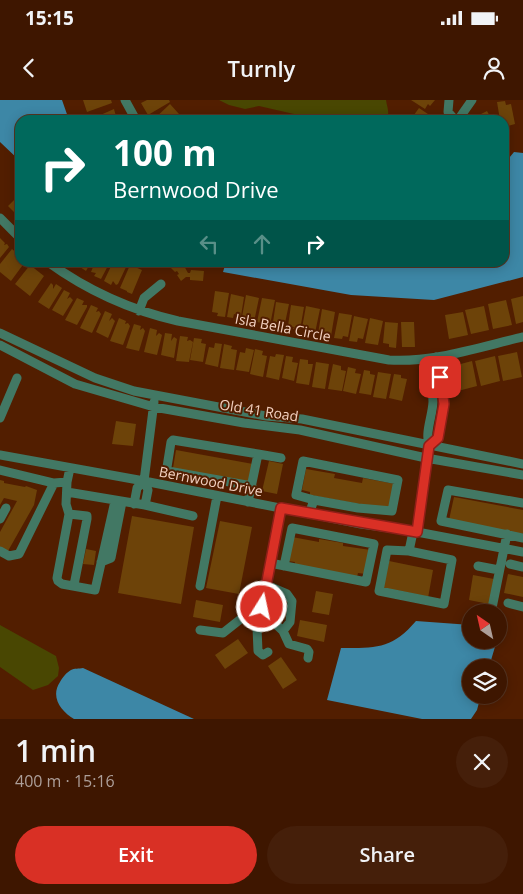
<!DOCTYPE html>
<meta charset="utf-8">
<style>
:root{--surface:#3e1600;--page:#451f0a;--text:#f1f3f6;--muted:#ad9f99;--line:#573522;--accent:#d93025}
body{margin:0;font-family:"Open Sans",sans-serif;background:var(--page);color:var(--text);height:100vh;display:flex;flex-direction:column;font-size:19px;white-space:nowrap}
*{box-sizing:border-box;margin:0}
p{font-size:16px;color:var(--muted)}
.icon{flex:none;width:28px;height:28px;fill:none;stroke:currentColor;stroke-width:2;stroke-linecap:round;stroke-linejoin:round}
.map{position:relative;height:619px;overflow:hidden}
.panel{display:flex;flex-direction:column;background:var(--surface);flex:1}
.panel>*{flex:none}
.banner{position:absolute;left:15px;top:15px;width:494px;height:152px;border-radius:15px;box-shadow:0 2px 12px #0003,0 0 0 1px var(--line);background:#00695c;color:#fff;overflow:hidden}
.needle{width:32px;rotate:326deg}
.controls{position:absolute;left:462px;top:504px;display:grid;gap:10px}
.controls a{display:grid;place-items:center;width:45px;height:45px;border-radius:50%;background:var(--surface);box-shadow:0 2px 12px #0003,0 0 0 1px var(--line);font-size:25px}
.pin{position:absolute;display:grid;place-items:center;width:42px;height:42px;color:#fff;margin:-21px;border-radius:10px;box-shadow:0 2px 8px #0006}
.me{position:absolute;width:55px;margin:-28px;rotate:10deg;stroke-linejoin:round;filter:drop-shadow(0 0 4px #0008)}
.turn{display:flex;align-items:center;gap:18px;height:105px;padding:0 15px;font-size:22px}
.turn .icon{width:65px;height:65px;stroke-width:2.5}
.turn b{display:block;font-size:35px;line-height:42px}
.lanes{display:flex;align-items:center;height:48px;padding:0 15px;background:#0003;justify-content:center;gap:25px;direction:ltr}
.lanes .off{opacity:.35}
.round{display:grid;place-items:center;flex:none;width:52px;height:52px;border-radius:26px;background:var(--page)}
.headline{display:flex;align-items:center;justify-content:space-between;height:85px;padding:0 15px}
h1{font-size:30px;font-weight:600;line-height:38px}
.cta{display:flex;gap:10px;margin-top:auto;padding:10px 15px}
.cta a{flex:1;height:58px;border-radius:30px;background:var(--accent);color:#fff;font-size:20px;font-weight:600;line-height:58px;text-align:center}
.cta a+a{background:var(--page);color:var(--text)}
.status{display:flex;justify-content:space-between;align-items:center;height:35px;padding:0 25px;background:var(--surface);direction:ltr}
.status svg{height:14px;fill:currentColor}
header{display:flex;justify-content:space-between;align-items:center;height:65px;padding:0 15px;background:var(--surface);font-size:22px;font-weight:600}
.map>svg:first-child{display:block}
.green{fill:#494702}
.water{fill:#3d87a6}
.building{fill:#6d4309}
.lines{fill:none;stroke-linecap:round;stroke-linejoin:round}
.minor{stroke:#427864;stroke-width:9}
.route-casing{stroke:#8d1f18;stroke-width:12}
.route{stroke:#d93025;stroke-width:9}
.labels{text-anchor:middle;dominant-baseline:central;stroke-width:4;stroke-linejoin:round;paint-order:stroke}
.street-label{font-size:14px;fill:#f3d1c0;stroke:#521e00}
</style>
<div class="status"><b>15:15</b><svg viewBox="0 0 49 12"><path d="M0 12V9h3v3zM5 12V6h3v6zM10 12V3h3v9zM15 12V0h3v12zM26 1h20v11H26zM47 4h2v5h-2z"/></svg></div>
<header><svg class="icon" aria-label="back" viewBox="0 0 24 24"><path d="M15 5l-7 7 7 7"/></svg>Turnly<svg class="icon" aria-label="person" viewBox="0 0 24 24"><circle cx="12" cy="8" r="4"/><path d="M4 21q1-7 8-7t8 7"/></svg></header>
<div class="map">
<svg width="523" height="619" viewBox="0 0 523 619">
<rect width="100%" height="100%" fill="#521e00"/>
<path class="green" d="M219,0H386C387,8 391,14 385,20H372L359,16L353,18H337L294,14L259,6L245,9L229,5Z
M0,525L56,556L59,568L58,576L48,585L33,590L0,567Z"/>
<path class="water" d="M0,0H62L69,20H20V61L0,42Z
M514,52L523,53V177L434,200L351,195L223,172L226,162H314L323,165L357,162H504V64Z
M416,521L471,525V540H497L489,567L471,568V595H481L477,610L471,619H422L327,600L341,548C377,548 392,549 416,521Z
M83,568L194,619H74C61,611 50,597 60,582C62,578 67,572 71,570C74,568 79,569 83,568Z"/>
<path class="building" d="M83,0H111L112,3L87,12Z
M147,0H169L170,2L148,15L141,3Z
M411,0H435L430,6L428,4L425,9Z
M505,1L506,5L511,4L515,24L504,27V20H500L497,2Z
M170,4L179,14L172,20H153Z
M419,8L437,20L411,19Z
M114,9L117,20H89Z
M487,11L492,20H477L475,17Z
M20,94V114L18,116L8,106Z
M0,138L5,143L4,145L7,144L9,147L0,158Z
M12,149L20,156V162H25L11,181L0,172V164Z
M83,162H91L86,171L80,167Z
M95,162H110L101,179L94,176L96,173L91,172Z
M113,162H121L127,165L118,184L116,185L113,181L111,185L104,181Z
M171,162H180L181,165L183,164L188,173H190L191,170L204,171L203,181L190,180V177H186L181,181L177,175L179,174L177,171L175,172L170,167Z
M30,165L44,176L30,196L15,184Z
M130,165L142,170L132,194L127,192V189V191L120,188Z
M51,183L53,185V189L56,184L62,188L49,209L38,202Z
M64,190L70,193L67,199L70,197L73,200L63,216L52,210Z
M215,191L229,193L225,217L217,216L218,213L212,212Z
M231,194L244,197L241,216L234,214L233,218L227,217Z
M246,195L259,198L254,222L247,221L248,218L242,217Z
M523,196V222L516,224L511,199Z
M77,198L84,201L82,205H87V207L77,225L65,220Z
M262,198L275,200L270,225L257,222Z
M506,200L512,225L493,229L488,204Z
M276,202L289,204L284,228L278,226V223L273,222Z
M91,205L98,208L96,212L99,211L101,214L92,233L80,228Z
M291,205L304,207L300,230L293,229L294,227L288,226Z
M306,206L320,209L315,233L308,232V229L302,228Z
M484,206L489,230L471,234L465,210Z
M322,209L335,212L331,236L318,234Z
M105,211L112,214L109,221L112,218L115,221L108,238L96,232Z
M463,212L468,235L449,239L445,215Z
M339,213L352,215L348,237L343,236L342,239L334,238Z
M354,216L368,219L363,239L358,238L357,242L349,241Z
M119,218L126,221L125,224L128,223L130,226L123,245L110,241Z
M370,218L383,221L378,245L365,243Z
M385,222L398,223L396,248L389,247V244L383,243Z
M401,222H414L415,247H402Z
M134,224L141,226L140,230L143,228L145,231L139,251L126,248Z
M150,228L157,230L156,236L159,233L162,235L157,255L144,252Z
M165,233L172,234L171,241L174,237L177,239L174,258L161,255Z
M180,236L188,237L187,241L190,240L193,242L189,262L176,261Z
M194,238L202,239L201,243L206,244L203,262L190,260Z
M215,243L222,244L218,267L205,264L209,247L214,248Z
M224,244L232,246L231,249L237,250L234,270L220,268Z
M246,248L254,250L249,272L236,270L240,252L245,253Z
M255,249L263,251L262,255L267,256L263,277L250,274Z
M517,252L522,277L503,281L498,256Z
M276,254L284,255L279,280L266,277L270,256L275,257Z
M286,256L293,257L292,262L298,263L294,281L282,278Z
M495,256L500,281L481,286L475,261Z
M300,259L308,260V264H313L309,285L296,283Z
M472,261L477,286L458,291L453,266Z
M316,262L329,264L325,289L312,287Z
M333,264L341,266V270L346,271L342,291L328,289Z
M348,267L356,269L355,273L361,274L356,294L343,291Z
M364,270L370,271V274L375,275L371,295L359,293Z
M378,272L391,274L386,299L373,297Z
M394,274L401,275V278L407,279L402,301L389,298Z
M116,321L136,324L133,346L112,344Z
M176,350L253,364L249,382L173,368Z
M269,361L283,364L277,394L262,391Z
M306,369L335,374L334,378L362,383L363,378L395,384L391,407L381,408L310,395V392L302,390Z
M0,380L4,381V383L25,387L26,386L37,390L34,405L8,451L0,447V432L17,401L4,398L0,405Z
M454,397L523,410V434L449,420Z
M132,416L194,427L181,504L118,493Z
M220,421L252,427L239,494L206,488Z
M292,437L319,442V439L343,443V446L371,450L366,474L358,473L357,477L294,466L295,462L288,461Z
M86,449L96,451L94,465L83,464Z
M389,461L433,470L428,498L383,489Z
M508,474L523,477V497L504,493Z
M473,475L494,479L489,504L469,500Z
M316,491L333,494L329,515L312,512Z
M196,500L223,505L220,522L193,517Z
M300,520L327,525L324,542L297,536Z
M238,539L248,553L225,569L215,555Z
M281,557L297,580L283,589L268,566Z"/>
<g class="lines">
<path class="minor" d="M125,0L136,20
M449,0L448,12L455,20
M458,20L472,0
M0,118L20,138
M48,162C88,191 130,210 178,221L389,260C432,263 480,247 523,237
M139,211L144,198L161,184
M0,233L95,278L134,291L266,316L302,319L523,364
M0,245L75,284L154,307L244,323L300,330L426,358L523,375
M0,318L17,278
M429,346L438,338L444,304L436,257
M0,355L144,381L361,424L417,432L523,452
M0,370L54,383
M144,381L154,302
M144,381L148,390L145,405
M67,382L66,404L69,414L57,478L58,481L62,484L95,490L115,401
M252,386L168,371L167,367L171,342L173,340L258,354
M67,392L145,405L193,416
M248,402L258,354L281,358
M523,403L448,390L441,421L523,438
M134,404L137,388L144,381
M69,414L87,416V419L74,485
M309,414L314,400L296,395L303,361L398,380L392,411L358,408L314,400
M0,419L6,408
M417,432L429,346C425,331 432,318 433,302C433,288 429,273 425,259
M0,451L9,456L19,454L54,383L67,382L70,368
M409,451L452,460L444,504L379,491L387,450L409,451L413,432
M101,462L111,458L122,402
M270,463L366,482L374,444L292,428L284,466
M510,464L523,467
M478,466L499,470
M266,485L287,494L292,501L290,522L283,531
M200,486L217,396
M508,503L523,507
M250 517a10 10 0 1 1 20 0a10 10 0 1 1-20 0Z
M262,507L281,408
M492,508L507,434
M270,519L283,531L289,544L307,549L309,552L308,558
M257,528L258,551L263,555L268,552
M200,530L223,533L242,518L250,515"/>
</g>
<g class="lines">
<g class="route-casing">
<path id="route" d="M262,507L281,408L417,432L429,346L438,338L444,304L440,277"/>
</g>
<use href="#route" class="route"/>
</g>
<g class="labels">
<g class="street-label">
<text transform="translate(283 227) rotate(11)">Isla Bella Circle</text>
<text transform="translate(259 310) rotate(9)">Old 41 Road</text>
<text transform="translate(211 381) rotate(11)">Bernwood Drive</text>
</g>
</g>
</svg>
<div class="controls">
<a><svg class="needle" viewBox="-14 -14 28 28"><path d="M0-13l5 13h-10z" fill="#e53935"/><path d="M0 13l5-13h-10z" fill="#ad9f99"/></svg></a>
<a><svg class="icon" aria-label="layers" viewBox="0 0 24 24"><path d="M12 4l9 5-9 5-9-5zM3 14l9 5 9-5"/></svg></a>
</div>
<div class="pin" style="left:440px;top:277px;background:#d93025"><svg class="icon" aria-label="arrive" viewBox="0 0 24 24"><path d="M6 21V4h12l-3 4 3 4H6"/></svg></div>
<svg class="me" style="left:262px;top:507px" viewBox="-20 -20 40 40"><circle r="17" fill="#d93025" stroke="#fff" stroke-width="3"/><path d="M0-11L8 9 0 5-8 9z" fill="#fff"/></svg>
<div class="banner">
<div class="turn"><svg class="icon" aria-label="right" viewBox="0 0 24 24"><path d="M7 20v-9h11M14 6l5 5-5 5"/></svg><div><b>100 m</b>Bernwood Drive</div></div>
<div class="lanes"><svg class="icon off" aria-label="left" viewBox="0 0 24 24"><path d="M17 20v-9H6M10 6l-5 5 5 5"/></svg><svg class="icon off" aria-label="ahead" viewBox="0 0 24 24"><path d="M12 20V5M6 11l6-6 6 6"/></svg><svg class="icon" aria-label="right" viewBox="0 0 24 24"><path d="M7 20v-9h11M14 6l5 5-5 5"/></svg></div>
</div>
</div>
<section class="panel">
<div class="headline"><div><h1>1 min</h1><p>400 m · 15:16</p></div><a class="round"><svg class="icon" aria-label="close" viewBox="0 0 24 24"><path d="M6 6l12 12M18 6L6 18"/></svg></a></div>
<div class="cta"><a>Exit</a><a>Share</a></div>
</section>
